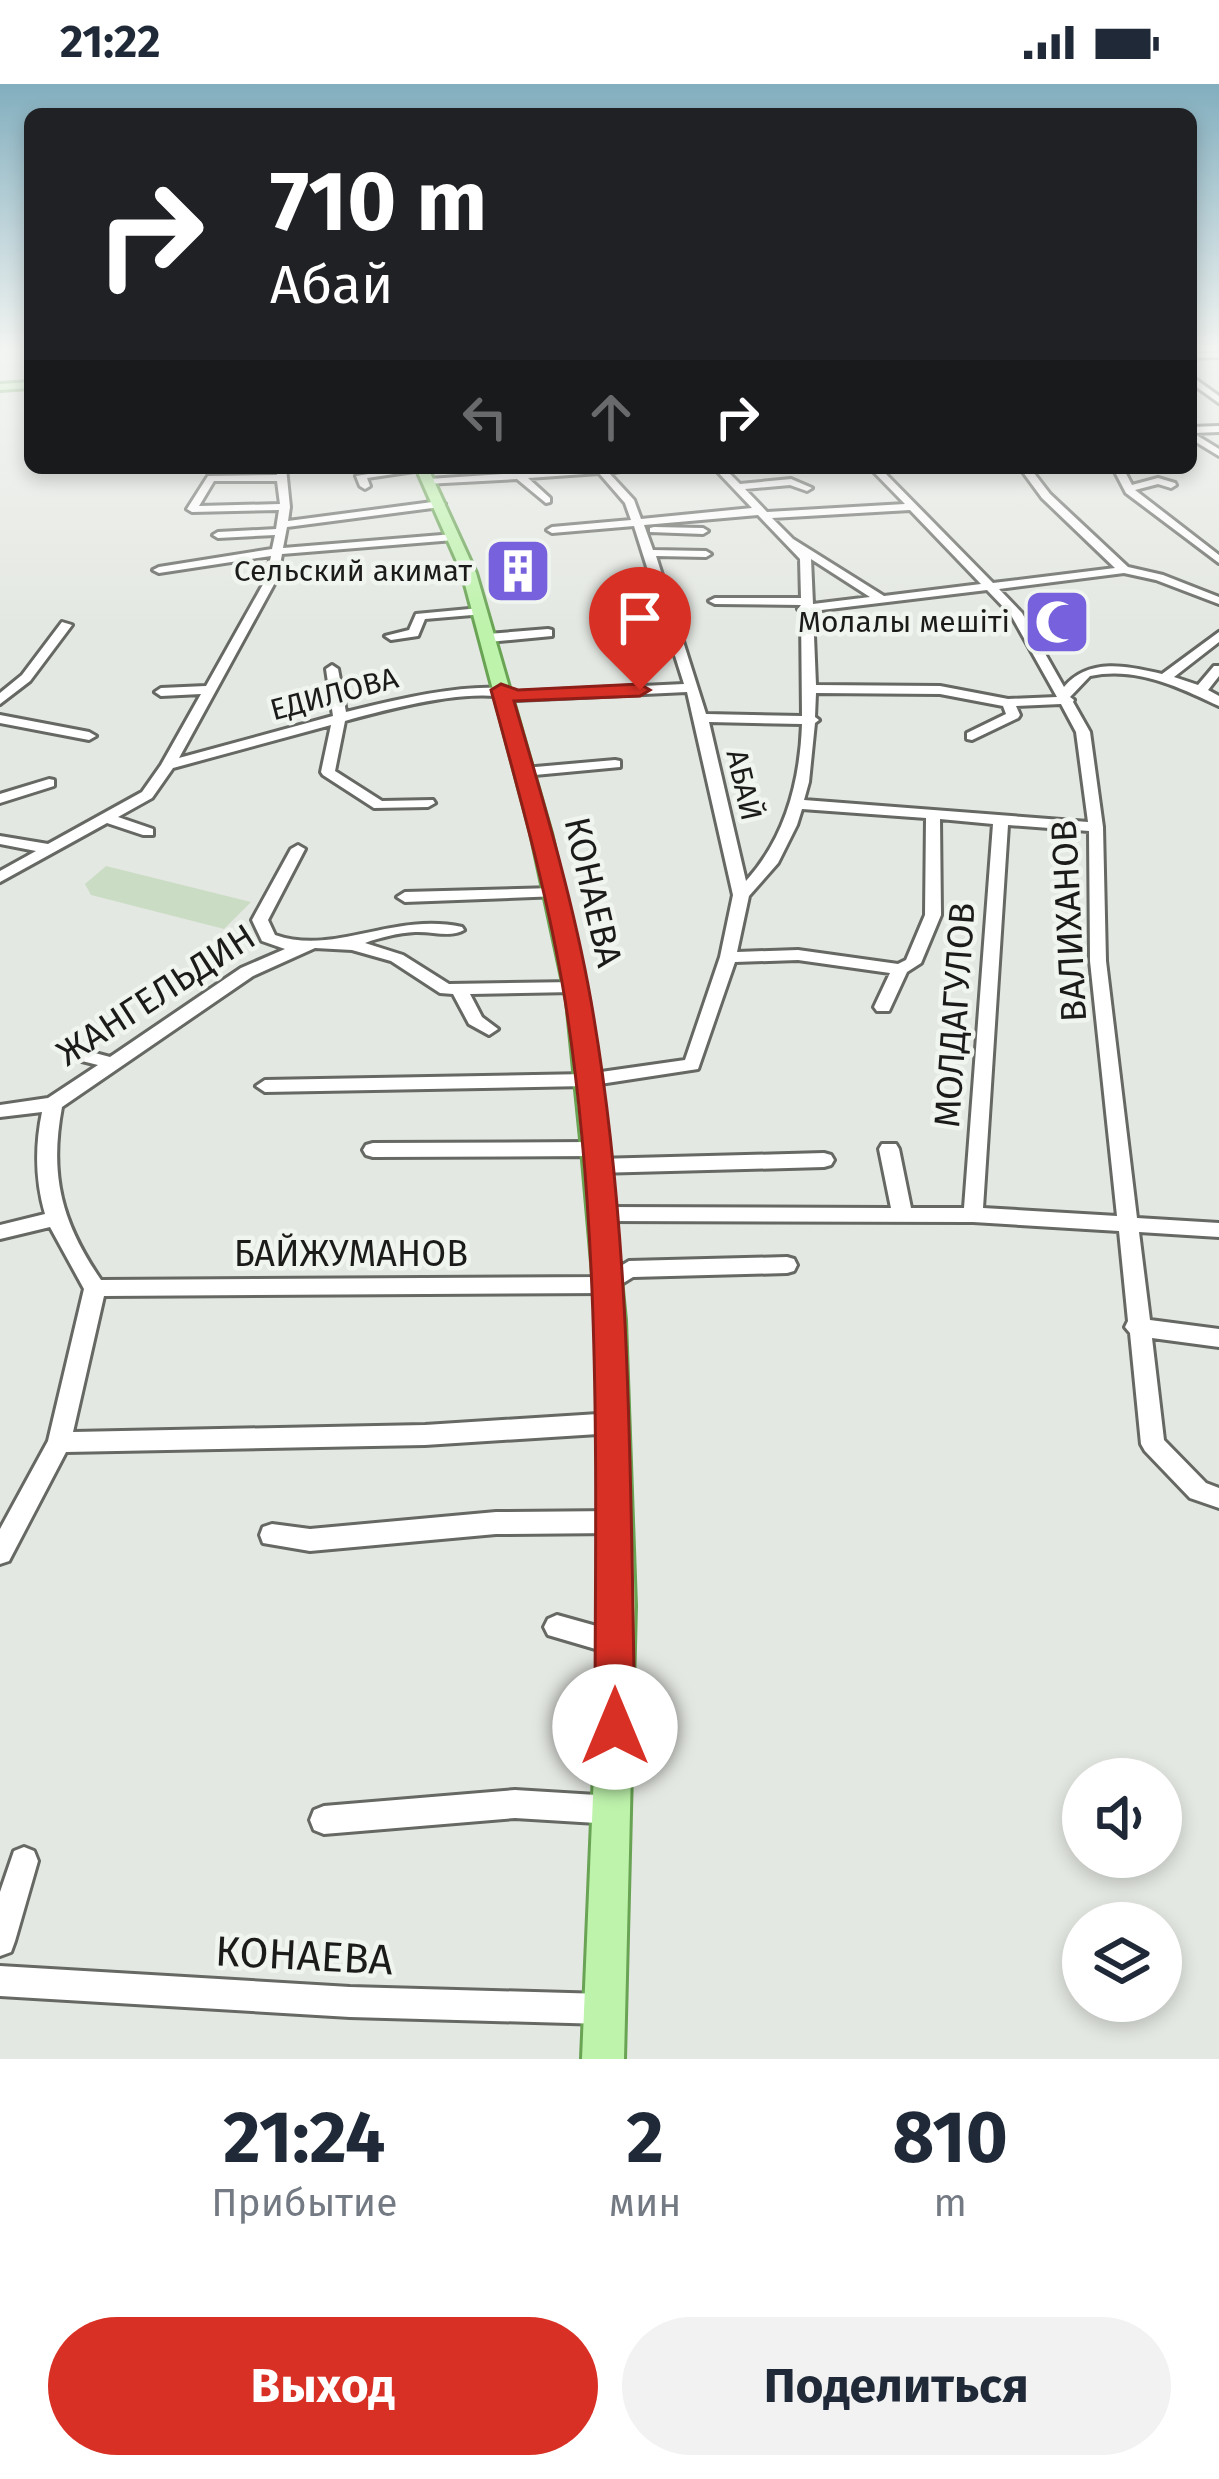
<!DOCTYPE html>
<html lang="ru">
<meta charset="utf-8">
<style>
:root{--surface:#fff;--page:#f2f2f3;--text:#1f2937;--muted:#747a83;--accent:#d93025}
body{margin:0;font-family:"Fira Sans",sans-serif;background:var(--page);color:var(--text);height:100vh;display:flex;flex-direction:column;font-size:45px;white-space:nowrap}
*{box-sizing:border-box;margin:0}
p{font-size:39px;color:var(--muted)}
.icon{flex:none;width:66px;height:66px;fill:none;stroke:currentColor;stroke-width:2;stroke-linecap:round;stroke-linejoin:round}
.map{position:relative;height:1975px;overflow:hidden}
.details{display:flex;flex-direction:column;background:var(--surface);flex:1}
.details>*{flex:none}
.top-card{position:absolute;left:24px;top:24px;width:1173px;height:366px;border-radius:18px;box-shadow:0 6px 18px #0003;background:#202124;color:#fff;overflow:hidden}
.buttons{position:absolute;left:1062px;top:1674px;display:grid;gap:24px}
.buttons a{display:grid;place-items:center;width:120px;height:120px;border-radius:50%;background:var(--surface);box-shadow:0 6px 18px #0003;font-size:60px}
.pin{position:absolute;display:grid;place-items:center;width:102px;height:102px;color:#fff;margin:-123px -51px;border-radius:50% 50% 50% 0;rotate:-45deg;box-shadow:0 0 12px #0007}
.pin .icon{rotate:45deg}
.me{position:absolute;width:132px;margin:-66px;rotate:0deg;stroke-linejoin:round;filter:drop-shadow(0 0 9px #0008)}
.turn{display:flex;align-items:center;gap:42px;height:252px;padding:0 48px;font-size:54px}
.turn .icon{width:156px;height:156px;stroke-width:2.5}
.turn b{display:block;font-size:84px;line-height:102px}
.lanes{display:flex;align-items:center;height:114px;padding:0 48px;background:#0003;justify-content:center;gap:60px;direction:ltr}
.lanes .off{opacity:.35}
.eta{display:flex;justify-content:space-evenly;align-items:center;height:204px;text-align:center}
.eta b{font-size:72px;font-weight:700;line-height:84px}
.cta{display:flex;gap:24px;margin-top:auto;padding:24px 48px}
.cta a{flex:1;height:138px;border-radius:72px;background:var(--accent);color:#fff;font-size:48px;font-weight:700;line-height:138px;text-align:center}
.cta a+a{background:var(--page);color:var(--text)}
.status{display:flex;justify-content:space-between;align-items:center;height:84px;padding:0 60px;background:var(--surface);direction:ltr}
.status svg{height:33px;fill:currentColor}
.map>svg:first-child{display:block}
.green{fill:#cbdcc5}
.lines{fill:none;stroke-linecap:round;stroke-linejoin:round}
.minor-casing{stroke:#656863;stroke-width:6}
.major-casing{stroke:#69a354;stroke-width:6}
.minor{fill:#fff;fill-rule:evenodd}
.major{fill:#bef3ac;fill-rule:evenodd}
.route{fill:#d93025;stroke:#8d1f18;stroke-width:3}
.labels{text-anchor:middle;dominant-baseline:central;stroke-width:9;stroke-linejoin:round;paint-order:stroke}
.far-poi-label{font-size:30px;fill:#1b1c1a;stroke:#f1f5f0;text-anchor:end}
.far-street-label{font-size:30px;fill:#1b1c1a;stroke:#f1f5f0}
.street-label{font-size:36px;fill:#1b1c1a;stroke:#f1f5f0}
.near-street-label{font-size:42px;fill:#1b1c1a;stroke:#f1f5f0}
</style>
<div class="status"><b>21:22</b><svg viewBox="0 0 49 12"><path d="M0 12V9h3v3zM5 12V6h3v6zM10 12V3h3v9zM15 12V0h3v12zM26 1h20v11H26zM47 4h2v5h-2z"/></svg></div>
<div class="map">
<svg width="1219" height="1975" viewBox="0 0 1219 1975">
<rect width="100%" height="100%" fill="#e4e8e2"/>
<path class="green" d="M106,782L251,818L224,845L91,811L85,800Z"/>
<g class="lines">
<g class="minor-casing">
<path id="minor" d="M1219,269V273L1191,274V270Z
M1191,292L1219,312V319L1191,299Z
M1219,342V348L1193,349L1219,365V372L1191,355V343Z
M276,384H286L290,423L288,437L440,417L445,420L440,423L287,443L283,464L454,450L459,453L454,456L282,470L279,487L339,486L345,489L339,492L278,493L179,674L333,632L326,585L332,581L338,585L346,628C385,618 482,594 518,608L684,600L634,442L552,449L547,446L552,443L631,436L625,419L599,389L528,394L550,414V418L546,419L517,395L426,400L424,398L429,395L590,384H637L609,389L634,416L641,435L752,424L714,384H724L740,400L791,395L812,404L807,407L790,401L745,405L767,428L905,420L870,384H880L993,499L1115,484L1042,414L1020,384H1030L1050,410L1128,483L1163,491L1219,513V520L1156,496L1124,489L999,505L1022,529L1064,603C1089,573 1128,582 1162,590L1219,548V558L1174,593L1198,601L1214,582H1219V592L1208,606L1219,612V622C1179,603 1136,582 1090,592L1070,613L1074,616L1073,618L1090,648L1103,743L1106,877L1137,1134L1219,1139V1153L1139,1148L1150,1236L1219,1245V1263L1152,1254L1164,1356L1206,1399L1219,1404V1424L1190,1414L1145,1367L1141,1360L1130,1249L1125,1243L1128,1237L1119,1147L973,1138L601,1137L594,1135L591,1130L594,1125L601,1123L891,1124L879,1065L882,1060H896L899,1065L911,1124H964L993,740L940,735L941,831L921,879L907,888L889,927H877L874,923L890,889L798,876L735,878L698,985L587,1002L265,1008L256,1002L265,996L587,990L685,976L720,873L733,811L687,608L516,616C473,602 389,625 345,637L335,687L382,717L433,716L435,719L428,723L374,724L323,691L321,688L331,641L173,684L152,714L118,733L153,745V751H143L107,739L0,798V787L36,767L0,760V752L48,760L142,708L161,681L201,610L161,612L155,608L161,604L206,602L266,495L271,472L159,489L153,486L159,483L272,465L275,451L218,454L213,451L218,448L276,445L279,426L192,428L187,425L208,392L277,391ZM214,397H277L280,420L199,422ZM910,426L981,500L884,512L793,455L772,434ZM758,431L800,475L801,514H715L709,517L715,520L801,521L798,525L801,528L802,632L706,630L656,472L706,473L711,470L706,467L653,466L644,441ZM811,475L870,513L813,520ZM987,506L1011,531L1057,613L1008,615L940,602L816,601L813,527ZM816,609L940,610L1003,622L1006,630L967,649V655L972,656L1018,634L1020,631L1016,622L1061,620L1076,648L1088,738L804,716L809,698L815,639L819,636L815,633ZM709,638L802,640C800,698 785,754 746,797ZM802,725L926,734L925,831L906,876L898,880L798,866L737,868L749,812L778,779L797,741ZM1008,741L1089,747L1090,877L1117,1132L983,1124Z
M406,384L428,385L367,394L370,402L365,405L360,402L356,392Z
M1113,384H1123L1132,401L1158,394L1175,399L1176,401L1171,404L1158,400L1135,406L1219,471V479L1126,409Z
M654,443L703,444L708,447L703,450L650,448V444Z
M480,524L486,528L484,530L425,535L418,552L391,556L385,552L409,546L416,530Z
M62,538L72,541L30,597L0,620V609L22,591Z
M548,545L552,546V552L488,558L482,554L488,550Z
M0,631L89,648L96,652L89,656L0,639Z
M615,676L620,677V683L524,692L517,688L524,684Z
M49,695L54,696V702L0,719V710Z
M298,761L305,765L268,836L275,851C335,872 393,828 462,843L464,846C451,854 432,847 415,848C398,849 381,853 365,859L403,871L449,900L575,898L583,903L575,908L470,910L482,933L498,945L489,951L469,940L453,910L440,909L391,877L352,866L315,864L253,892L62,1023C49,1092 62,1139 101,1196L603,1193L629,1177L787,1173L794,1175L797,1181L794,1187L787,1189L633,1193L607,1209L104,1212L73,1348L425,1341L614,1329L622,1332L625,1339L622,1346L614,1349L425,1361L66,1368L9,1477L0,1480V1445L48,1357L84,1205L50,1143L0,1155V1141L45,1130C35,1095 35,1062 42,1028L0,1033V1021L48,1014L98,981L70,974L67,970L70,966L76,964L110,973L241,884L285,865L262,857L252,836L291,765Z
M554,804L562,809L559,812L405,818L397,813L405,808Z
M595,1058L602,1060L605,1065L602,1070L595,1072L373,1073L366,1071L363,1066L366,1061L373,1059Z
M824,1069L831,1071L834,1076L831,1081L824,1083L596,1089L589,1087L586,1082L589,1077L596,1075Z
M615,1427L624,1430L627,1438L624,1446L615,1449L496,1450L310,1467L263,1459L260,1451L263,1443L272,1440L310,1445L496,1428Z
M557,1531L625,1550L629,1559L625,1568L616,1571L548,1551L544,1543L548,1535Z
M515,1706L613,1712L623,1716L627,1726L623,1736L613,1740L515,1734L324,1750L314,1746L310,1736L314,1726L324,1722Z
M24,1763L34,1767L38,1777L15,1857L11,1868L0,1872V1808L14,1767Z
M0,1882L350,1903L604,1910L615,1914L619,1925L615,1936L604,1940L350,1933L0,1912Z"/>
</g>
<g class="major-casing">
<path id="major" d="M30,298V304L0,306V300Z
M416,384H428L476,489L551,749L589,917L608,1065L625,1236L635,1522L624,1975H582L601,1522L597,1236L582,1065L567,917L531,749L462,489Z"/>
</g>
<use href="#minor" class="minor"/>
<use href="#major" class="major"/>
</g>
<linearGradient id="sky" x2="0" y2="1"><stop stop-color="#82aebe"/><stop offset="0.49" stop-color="#f3f5f2"/><stop offset="1" stop-color="#f3f5f2" stop-opacity="0"/></linearGradient>
<rect width="1219" height="543" fill="url(#sky)"/>
<path class="route" d="M501,600L518,606L640,600L650,606L640,612L514,617C543,716 573,815 591,917C633,1156 630,1401 635,1643L629,1657L615,1663L601,1657L595,1643C595,1401 603,1156 565,916C548,811 519,709 491,606Z"/>
<defs>
<g id="building-square" transform="scale(3.45)"><rect x="-9" y="-9" width="18" height="18" rx="4" fill="#7861dc" stroke="#f1f5f0"/><path d="M-4-6H4V6H1V3H-1V6H-4ZM-2.5-4.3h1.7v1.8h-1.7ZM.8-4.3h1.7v1.8H.8ZM-2.5-1h1.7V.8h-1.7ZM.8-1h1.7V.8H.8Z" fill="#fff"/></g>
<g id="mosque-square" transform="scale(3.45)"><rect x="-9" y="-9" width="18" height="18" rx="4" fill="#7861dc" stroke="#f1f5f0"/><path d="M3.5-4.9A6 6 0 1 0 3.5 4.9A5 5 0 1 1 3.5-4.9Z" fill="#fff"/></g>
</defs>
<g fill-rule="evenodd">
<use href="#building-square" x="518" y="487"/>
<use href="#mosque-square" x="1057" y="538"/>
</g>
<g class="labels">
<g class="far-poi-label">
<text x="472" y="487">Сельский акимат</text>
<text x="1010" y="538">Молалы мешіті</text>
</g>
<g class="far-street-label">
<text transform="translate(334 610) rotate(-15)">ЕДИЛОВА</text>
<text transform="translate(744 701) rotate(77)">АБАЙ</text>
</g>
<g class="street-label">
<text transform="translate(593 808) rotate(77)">КОНАЕВА</text>
<text transform="translate(1069 837) rotate(-93)">ВАЛИХАНОВ</text>
<text transform="translate(156 911) rotate(-33)">ЖАНГЕЛЬДИН</text>
<text transform="translate(955 931) rotate(-86)">МОЛДАГУЛОВ</text>
<text x="351" y="1170">БАЙЖУМАНОВ</text>
</g>
<g class="near-street-label">
<text transform="translate(304 1872) rotate(3)">КОНАЕВА</text>
</g>
</g>
</svg>
<div class="buttons">
<a><svg class="icon" aria-label="sound" viewBox="0 0 24 24"><path d="M4 9h4l5-4v14l-5-4H4zM17 9q2 3 0 6"/></svg></a>
<a><svg class="icon" aria-label="layers" viewBox="0 0 24 24"><path d="M12 4l9 5-9 5-9-5zM3 14l9 5 9-5"/></svg></a>
</div>
<div class="pin" style="left:640px;top:606px;background:#d93025"><svg class="icon" aria-label="arrive" viewBox="0 0 24 24"><path d="M6 21V4h12l-3 4 3 4H6"/></svg></div>
<svg class="me" style="left:615px;top:1643px" viewBox="-20 -20 40 40"><circle r="19" fill="#fff"/><path d="M0-13L10 11 0 6-10 11z" fill="#d93025"/></svg>
<div class="top-card">
<div class="turn"><svg class="icon" aria-label="right" viewBox="0 0 24 24"><path d="M7 20v-9h11M14 6l5 5-5 5"/></svg><div><b>710 m</b>Абай</div></div>
<div class="lanes"><svg class="icon off" aria-label="left" viewBox="0 0 24 24"><path d="M17 20v-9H6M10 6l-5 5 5 5"/></svg><svg class="icon off" aria-label="ahead" viewBox="0 0 24 24"><path d="M12 20V5M6 11l6-6 6 6"/></svg><svg class="icon" aria-label="right" viewBox="0 0 24 24"><path d="M7 20v-9h11M14 6l5 5-5 5"/></svg></div>
</div>
</div>
<section class="details">
<div class="eta">
<div><b>21:24</b><p>Прибытие</p></div>
<div><b>2</b><p>мин</p></div>
<div><b>810</b><p>m</p></div>
</div>
<div class="cta"><a>Выход</a><a>Поделиться</a></div>
</section>
